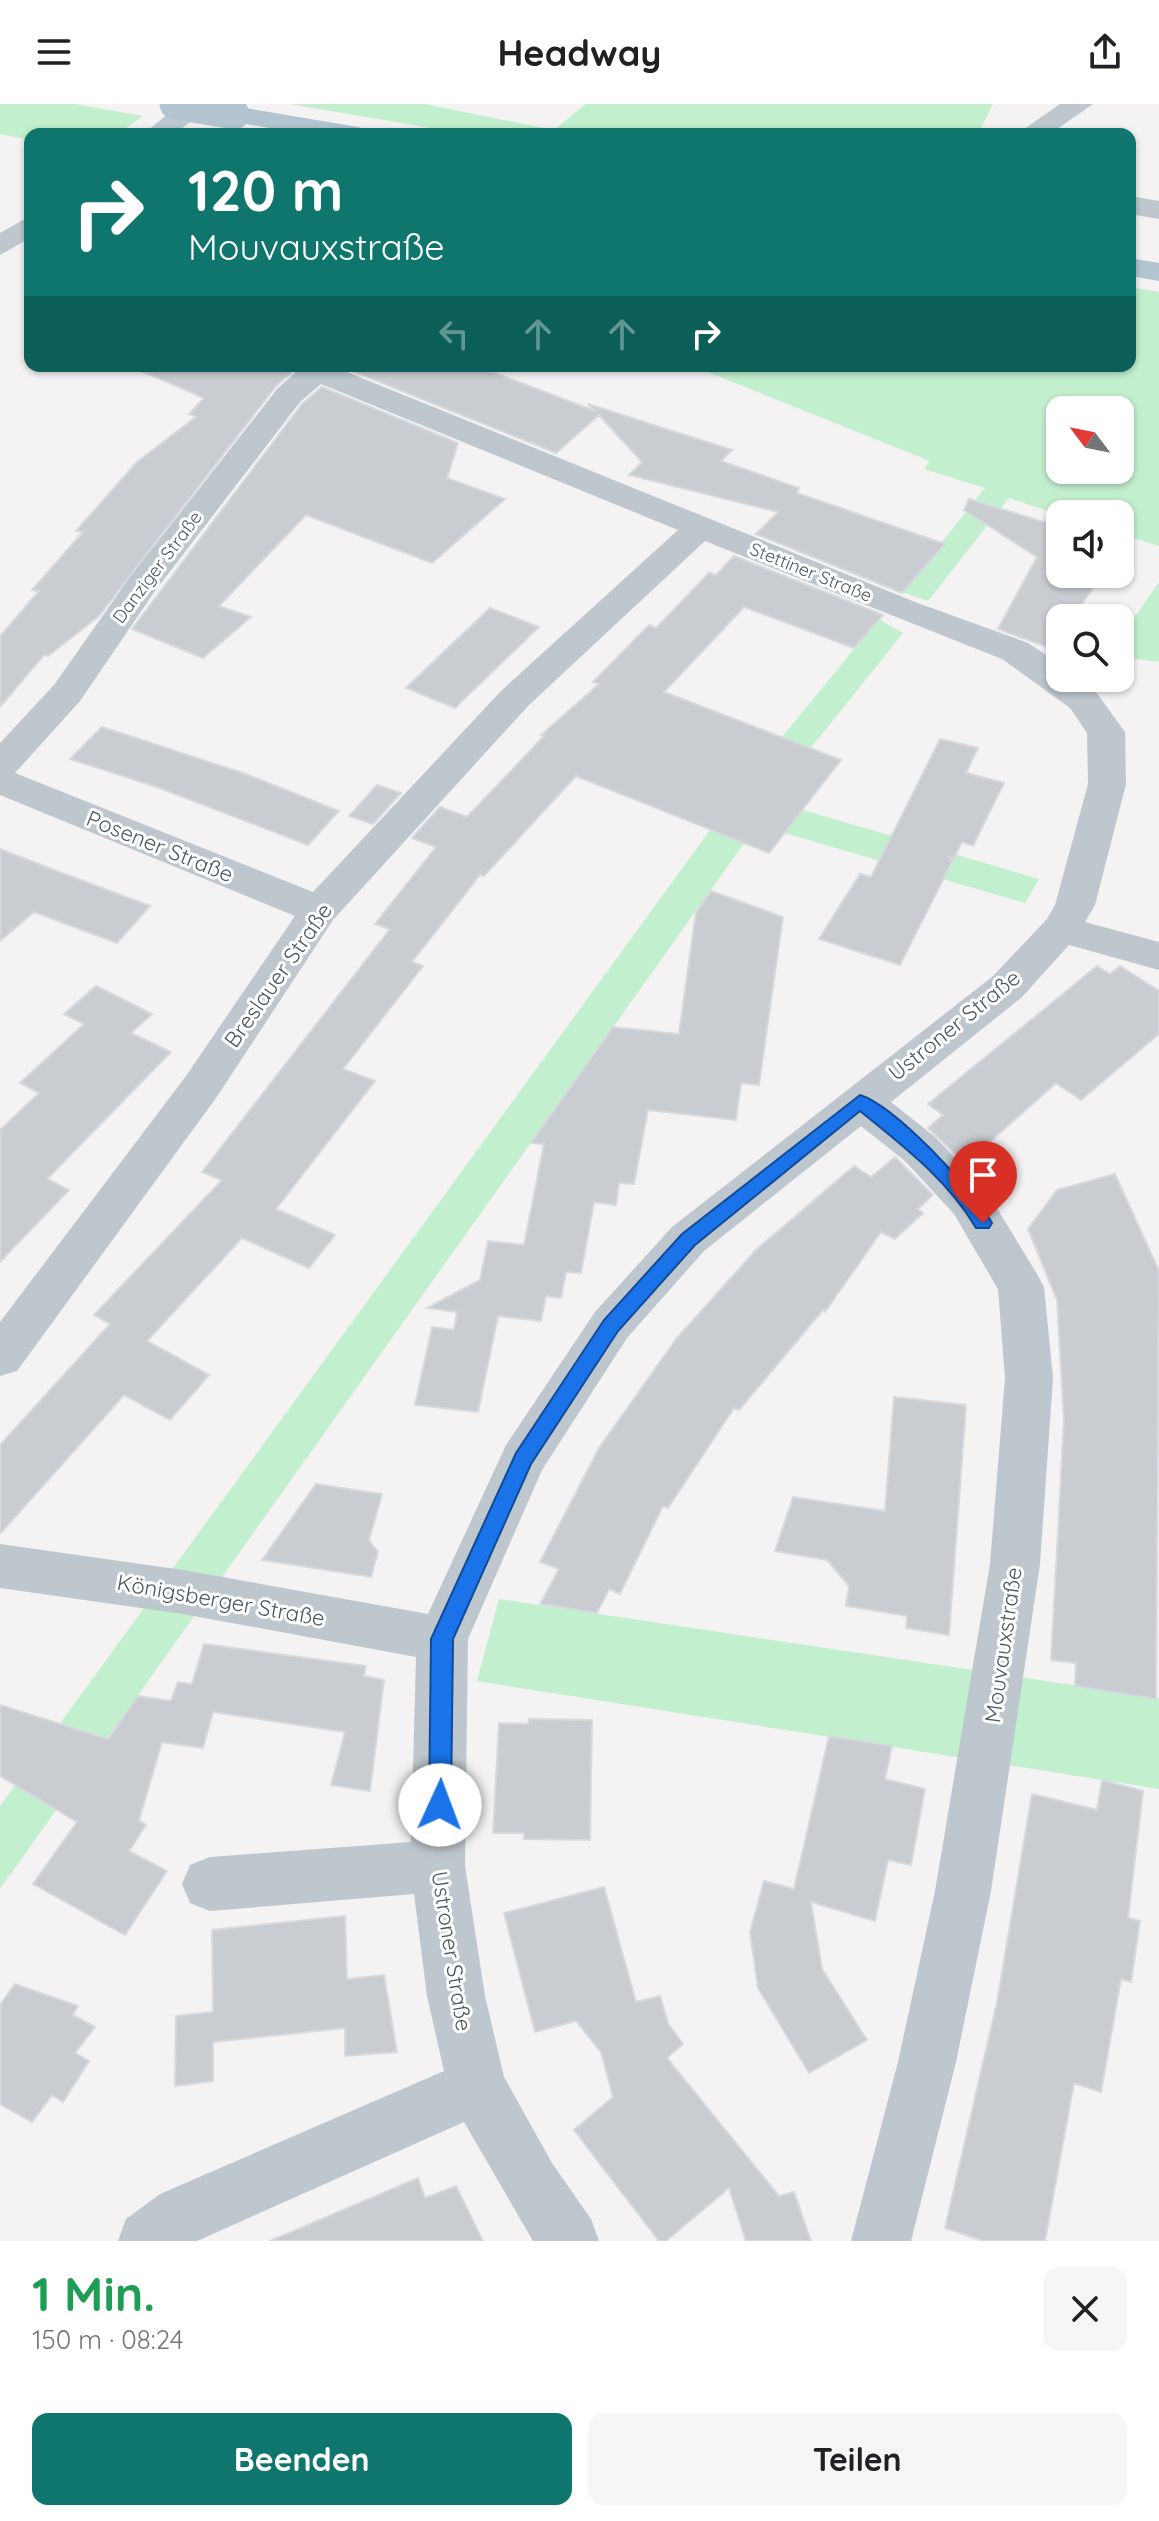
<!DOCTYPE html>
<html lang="de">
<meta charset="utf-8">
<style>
:root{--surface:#fff;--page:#f6f6f6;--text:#202124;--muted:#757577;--accent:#0f766e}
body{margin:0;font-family:Quicksand,sans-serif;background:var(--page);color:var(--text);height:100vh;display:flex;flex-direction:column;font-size:30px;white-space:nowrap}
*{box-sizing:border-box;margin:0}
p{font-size:26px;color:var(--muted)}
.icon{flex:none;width:44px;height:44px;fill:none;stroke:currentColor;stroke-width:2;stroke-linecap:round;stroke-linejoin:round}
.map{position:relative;height:2137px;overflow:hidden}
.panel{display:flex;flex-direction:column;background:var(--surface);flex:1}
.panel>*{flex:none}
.hud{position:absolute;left:24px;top:24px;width:1112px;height:244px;border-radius:16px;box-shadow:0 2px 6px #0004;background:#0f766e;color:#fff;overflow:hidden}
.needle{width:52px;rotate:302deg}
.fabs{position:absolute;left:1046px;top:292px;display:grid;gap:16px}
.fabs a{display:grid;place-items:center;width:88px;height:88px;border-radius:16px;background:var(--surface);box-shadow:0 2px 6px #0004;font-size:40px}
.pin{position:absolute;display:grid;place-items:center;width:68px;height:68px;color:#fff;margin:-82px -34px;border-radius:50% 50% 50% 0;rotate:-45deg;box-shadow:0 0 8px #0007}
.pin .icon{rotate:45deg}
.me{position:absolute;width:88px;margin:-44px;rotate:2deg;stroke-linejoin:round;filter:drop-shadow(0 0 6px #0008)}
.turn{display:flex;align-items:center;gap:28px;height:168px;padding:0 32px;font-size:36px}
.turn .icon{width:104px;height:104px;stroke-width:2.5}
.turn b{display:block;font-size:56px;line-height:68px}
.lanes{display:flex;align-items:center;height:76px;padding:0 32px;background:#0003;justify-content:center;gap:40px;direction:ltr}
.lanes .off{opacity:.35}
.round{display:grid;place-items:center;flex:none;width:84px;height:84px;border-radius:16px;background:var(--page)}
.summary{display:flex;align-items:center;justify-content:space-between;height:136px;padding:0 32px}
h1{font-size:48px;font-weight:700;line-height:60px;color:#1e9e55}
.cta{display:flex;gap:16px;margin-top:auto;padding:16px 32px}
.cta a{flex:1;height:92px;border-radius:16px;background:var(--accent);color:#fff;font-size:32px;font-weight:700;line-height:92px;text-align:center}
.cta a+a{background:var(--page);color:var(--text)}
header{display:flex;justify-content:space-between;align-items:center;height:104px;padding:0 32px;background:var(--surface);font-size:36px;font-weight:700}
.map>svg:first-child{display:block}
.green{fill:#c2efce;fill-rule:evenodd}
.building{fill:#c9cdd1;stroke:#d6d9dd;stroke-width:2}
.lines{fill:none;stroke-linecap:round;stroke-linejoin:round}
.minor{fill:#bec7ce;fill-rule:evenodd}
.major{fill:#b2c4cf;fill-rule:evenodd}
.major-bridge{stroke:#b2c4cf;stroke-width:31}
.route{fill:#1a73e8;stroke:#114b97;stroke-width:2}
.labels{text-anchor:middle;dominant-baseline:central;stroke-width:6;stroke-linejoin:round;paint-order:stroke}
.far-street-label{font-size:18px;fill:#4a575f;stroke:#fff}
.street-label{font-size:22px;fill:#4a575f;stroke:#fff}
</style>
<header><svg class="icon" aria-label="menu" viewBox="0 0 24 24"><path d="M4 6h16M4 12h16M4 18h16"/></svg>Headway<svg class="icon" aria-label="share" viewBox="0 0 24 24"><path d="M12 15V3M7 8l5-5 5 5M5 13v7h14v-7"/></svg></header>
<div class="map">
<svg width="1159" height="2137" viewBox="0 0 1159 2137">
<rect width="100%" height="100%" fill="#f4f2f2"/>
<path class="green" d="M0,0H75L143,12L118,30H30V36L0,30Z
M290,0H424L554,26L586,0H993L978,30H466Z
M1130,183L1159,188V442L1120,430V410L1060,411L1009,394L928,497L902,488L985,384L924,365L930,357L693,262H1130ZM1060,306H1120V366H1060Z
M1159,478V558L1120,553V534Z
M879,515L903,529L769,696L1039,775L1025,799L757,721L0,1785V1702L745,678Z
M499,1495L1159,1594V1685L477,1577Z"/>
<path class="building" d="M130,262H286L291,269L276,282L99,512L48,552L44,551L0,603V532L39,487L32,486L83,428L76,427L137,358L196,313L189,310L204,294Z
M340,262H477L595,307L588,300L732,346L721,357L799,384L797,389L945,440L902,489L756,430L778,408L629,371L642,358L599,311L556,349Z
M322,283L458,339L447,374L505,395L432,459L306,411L219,502L251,513L203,554L132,525L302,300Z
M969,395L1060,423V470H1103L1072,514H1060V530L1050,544L998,525L1037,453L964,406Z
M734,452L883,511L854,544L744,503L664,588L841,656L769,749L576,672L484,772L480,771L412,858L423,862L343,965L375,977L276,1105L335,1131L309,1164L242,1134L147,1237L209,1271L170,1316L124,1291L0,1430V1341L110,1220L94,1211L222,1076L202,1068L390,825L375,820L436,743L412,734L440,703L467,713L544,632L541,631L599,580L593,578L649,521L656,524L709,469L716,471Z
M490,504L539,523L455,604L406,584Z
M102,623L243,669L339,707L308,741L157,683L70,655Z
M940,635L978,644L966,669L1004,679L973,742L962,738L954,754L948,753L953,756L900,861L819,835L860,770L871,773Z
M377,681L401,689L373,720L349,712Z
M0,745L54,766L150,802L117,839L34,808L0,837Z
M711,787L783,813L759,981L741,979L736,1016L648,1006L634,1080L619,1079L616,1101L594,1098L581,1169L566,1168L561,1194L546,1192L541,1217L498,1212L478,1308L415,1301L432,1223L454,1226L457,1208L427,1204L480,1176L488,1137L524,1141L544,1040L531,1039L613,923L679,930L696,808Z
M1097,862L1110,870L1120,862L1159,887V930L1081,996L1056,979L965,1060L928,1024L943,1011L928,1000Z
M96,882L152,910L131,929L171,948L47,1075L69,1086L0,1158V1026L39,989L20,979L84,920L64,910Z
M895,1053L933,1091L918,1105L923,1109L895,1135L881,1128L825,1208L823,1206L739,1306L734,1304L668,1404L663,1402L620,1490L609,1485L597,1509L540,1500L559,1465L540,1458L599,1344L677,1234L756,1146L854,1062L871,1073Z
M1115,1070L1159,1167L1156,1595L1075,1582L1076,1559L1051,1556L1064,1316L1057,1196L1028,1125L1057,1086Z
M894,1293L966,1301L949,1531L906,1524L907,1512L846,1502L849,1482L827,1456L775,1447L793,1393L885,1407Z
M316,1380L382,1390L369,1436L378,1448L371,1473L262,1456Z
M204,1540L366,1562L364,1572L384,1576L370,1687L331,1681L345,1628L213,1608L203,1644L162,1638L139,1716L146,1721L129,1747L167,1767L125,1831L33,1780L77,1718L0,1672V1601L108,1635L138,1592L171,1597L178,1578L192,1580Z
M529,1615L592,1616L590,1736L524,1735V1729H493L499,1619L528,1620Z
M829,1632L892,1642L885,1675L925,1685L911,1761L888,1756L875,1817L811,1798L822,1865L867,1936L809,1969L758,1884L750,1828L764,1777L794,1785Z
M1102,1676L1143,1687L1128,1814L1140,1817L1131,1878L1121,1875L1101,1988L1074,1979L1045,2137H983L945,2124L997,1898L1032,1690L1097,1706Z
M604,1783L636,1898L660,1892L668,1919L683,1940L667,1954L779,2092L794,2088L811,2137H746L729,2084L666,2137H659L574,2026L613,1993L601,1948L576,1917L535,1928L504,1809Z
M345,1812L347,1875L384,1871L397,1948L345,1952V1924L213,1938V1977L175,1982L176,1912L213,1908L212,1826Z
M15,1880L78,1902L73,1911L95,1923L75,1949L89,1957L63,1998L52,1991L32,2018L0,2000V1901Z
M418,2074L425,2094L456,2082L483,2137H270Z"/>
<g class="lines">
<path class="minor" d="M181,0H212L175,30H143Z
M1060,0H1093L1050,30H1017Z
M1130,92L1159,97V115L1130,110Z
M30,112V134L0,151V129Z
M289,262H332L915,498L1028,539L1060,560V574H1079L1096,588L1125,628L1126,680L1095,801L1085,818L1159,838V866L1069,841L1022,893L891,998L935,1033L986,1086L1037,1170L1044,1183L1053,1274L1040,1460L991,1787L956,1958L911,2137H851L898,1958L935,1787L990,1460L1005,1274L998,1185L954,1110L905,1057L861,1022L704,1147L627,1234L542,1366L468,1535L465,1762L485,1892L504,1973L552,2059L591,2115L599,2137H533L464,2018L197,2137H118L126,2115L160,2090L444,1967L427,1892L414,1790L210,1807L190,1799L182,1780L190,1761L210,1753L411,1738L416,1553L183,1510L0,1484V1440L183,1466L428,1510L506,1341L595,1208L672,1123L992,873L1047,815L1055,801L1088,680L1087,629L1070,604L1002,555L705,437L528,602L333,816L216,994L17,1267L0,1272V1218L186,972L295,812L0,691V639L54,581L130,473L278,284L295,269ZM321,280L678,426L502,586L313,788L15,669L80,597L155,487L300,298Z"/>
<path class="major" d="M234,2L352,22L362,24L366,30H303L224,16L220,10L224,4Z
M1130,154L1159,159V177L1130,172Z"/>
<path class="major-bridge" d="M175,0L234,10"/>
</g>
<path class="route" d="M860,991C895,1002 974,1086 992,1119L989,1124H976C948,1076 903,1042 860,1007L695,1141L618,1227L531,1360L453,1535L451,1701L448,1708L440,1711L432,1708L429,1701L431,1535L516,1349L604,1216L682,1130Z"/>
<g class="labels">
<g class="far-street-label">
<text transform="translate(157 463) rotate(-53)">Danziger Straße</text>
<text transform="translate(811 468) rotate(22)">Stettiner Straße</text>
</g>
<g class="street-label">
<text transform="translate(160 742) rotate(22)">Posener Straße</text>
<text transform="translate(278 871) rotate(-55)">Breslauer Straße</text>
<text transform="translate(954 921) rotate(-39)">Ustroner Straße</text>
<text transform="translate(221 1496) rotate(10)">Königsberger Straße</text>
<text transform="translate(1003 1541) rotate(-82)">Mouvauxstraße</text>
<text transform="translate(452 1847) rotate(81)">Ustroner Straße</text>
</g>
</g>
</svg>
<div class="fabs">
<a><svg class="needle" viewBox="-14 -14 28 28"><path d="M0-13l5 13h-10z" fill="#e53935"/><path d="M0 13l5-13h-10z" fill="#757577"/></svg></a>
<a><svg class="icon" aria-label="sound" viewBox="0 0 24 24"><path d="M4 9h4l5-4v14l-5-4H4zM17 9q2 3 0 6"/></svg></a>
<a><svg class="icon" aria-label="search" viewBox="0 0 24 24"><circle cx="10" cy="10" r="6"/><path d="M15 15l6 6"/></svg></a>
</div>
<div class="pin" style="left:983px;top:1119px;background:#d93025"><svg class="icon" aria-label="arrive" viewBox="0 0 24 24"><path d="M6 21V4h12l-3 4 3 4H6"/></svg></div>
<svg class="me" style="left:440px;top:1701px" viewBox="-20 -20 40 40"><circle r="19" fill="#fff"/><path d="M0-13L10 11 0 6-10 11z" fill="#1a73e8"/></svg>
<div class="hud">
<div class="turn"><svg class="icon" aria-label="right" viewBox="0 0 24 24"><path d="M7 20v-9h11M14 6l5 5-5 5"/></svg><div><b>120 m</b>Mouvauxstraße</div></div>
<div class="lanes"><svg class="icon off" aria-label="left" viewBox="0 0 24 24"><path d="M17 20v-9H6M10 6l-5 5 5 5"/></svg><svg class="icon off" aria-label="ahead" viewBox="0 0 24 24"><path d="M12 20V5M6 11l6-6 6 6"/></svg><svg class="icon off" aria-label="ahead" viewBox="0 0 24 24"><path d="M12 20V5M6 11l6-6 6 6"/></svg><svg class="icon" aria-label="right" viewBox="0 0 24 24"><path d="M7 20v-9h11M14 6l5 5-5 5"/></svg></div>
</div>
</div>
<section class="panel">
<div class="summary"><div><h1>1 Min.</h1><p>150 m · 08:24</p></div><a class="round"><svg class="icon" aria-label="close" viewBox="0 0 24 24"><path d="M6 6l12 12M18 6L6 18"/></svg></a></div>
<div class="cta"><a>Beenden</a><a>Teilen</a></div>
</section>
